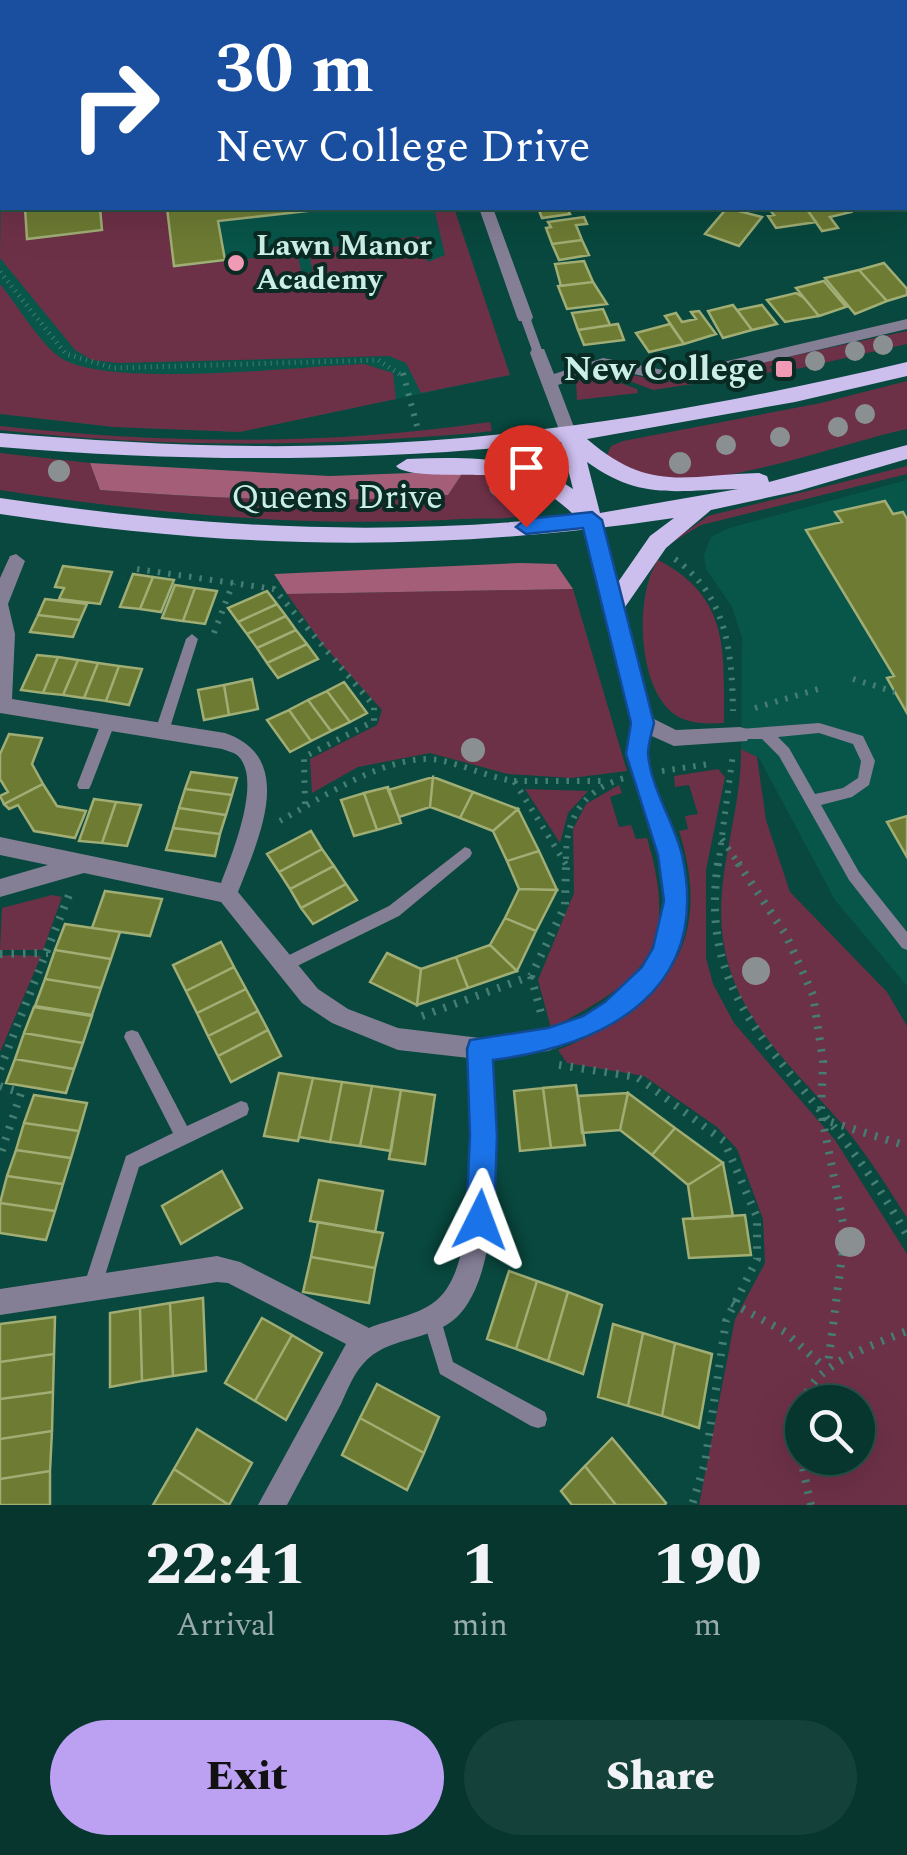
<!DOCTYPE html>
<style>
:root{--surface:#06362e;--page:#14413a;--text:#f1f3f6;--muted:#98abaa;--line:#27504a;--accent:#bca0f2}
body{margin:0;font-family:Spectral,serif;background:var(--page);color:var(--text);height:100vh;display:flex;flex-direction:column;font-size:38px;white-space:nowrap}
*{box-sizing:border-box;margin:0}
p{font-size:32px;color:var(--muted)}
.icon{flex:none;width:55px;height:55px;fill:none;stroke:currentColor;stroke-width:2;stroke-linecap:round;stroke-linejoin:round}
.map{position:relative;height:1505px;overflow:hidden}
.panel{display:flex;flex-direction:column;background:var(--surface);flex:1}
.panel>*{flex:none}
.hud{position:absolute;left:0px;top:0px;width:908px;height:210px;box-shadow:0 10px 40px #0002,0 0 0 2px var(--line);background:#1a4fa0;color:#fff;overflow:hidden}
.fabs{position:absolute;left:785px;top:1385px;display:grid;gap:20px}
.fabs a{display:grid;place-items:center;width:90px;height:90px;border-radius:50%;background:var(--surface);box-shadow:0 10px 40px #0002,0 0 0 2px var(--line);font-size:50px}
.pin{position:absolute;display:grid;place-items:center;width:85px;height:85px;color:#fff;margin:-102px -42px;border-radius:50% 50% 50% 0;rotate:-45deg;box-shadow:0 0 10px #0007}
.pin .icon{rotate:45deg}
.me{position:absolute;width:110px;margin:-55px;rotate:3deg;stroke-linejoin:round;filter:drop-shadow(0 0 8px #0008)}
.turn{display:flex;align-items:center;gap:35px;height:210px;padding:0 50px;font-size:45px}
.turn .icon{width:130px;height:130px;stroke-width:2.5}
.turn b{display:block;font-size:70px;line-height:85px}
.eta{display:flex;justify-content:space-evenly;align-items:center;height:170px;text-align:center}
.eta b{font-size:60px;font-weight:800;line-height:70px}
.cta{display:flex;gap:20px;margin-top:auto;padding:20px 50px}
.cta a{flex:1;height:115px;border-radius:60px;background:var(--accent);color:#111;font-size:40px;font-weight:800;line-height:115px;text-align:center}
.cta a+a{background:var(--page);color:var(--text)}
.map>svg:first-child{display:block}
.built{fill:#08554a}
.green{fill:#6d3147;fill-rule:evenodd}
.forest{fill:#a55e77}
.building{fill:#6d7b33;stroke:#a0ad74;stroke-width:2.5}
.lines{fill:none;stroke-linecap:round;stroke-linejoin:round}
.path-far2{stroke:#457d73;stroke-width:5;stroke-dasharray:1 5;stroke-linecap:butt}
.path-far1{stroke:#457d73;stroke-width:6;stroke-dasharray:2.5 8;stroke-linecap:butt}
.path{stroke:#457d73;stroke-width:8;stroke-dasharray:2.5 9;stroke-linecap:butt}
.service{fill:#857f96;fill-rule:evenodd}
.minor{fill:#857f96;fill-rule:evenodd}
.primary{fill:#ccbeed;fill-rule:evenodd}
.tree{fill:#8a9092}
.route{fill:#1a73e8;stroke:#114b97;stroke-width:2.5}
.poi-dot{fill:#f09ab6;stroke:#0a2a24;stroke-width:4}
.labels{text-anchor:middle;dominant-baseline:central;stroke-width:8;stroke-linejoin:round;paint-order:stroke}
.far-poi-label{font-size:30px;font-weight:bold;fill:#cbefe6;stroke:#0a2a24;text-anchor:start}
.poi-label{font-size:35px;font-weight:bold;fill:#cbefe6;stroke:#0a2a24;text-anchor:end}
.street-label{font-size:35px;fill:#cbefe6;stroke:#0a2a24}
</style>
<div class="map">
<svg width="907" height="1505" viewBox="0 0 907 1505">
<rect width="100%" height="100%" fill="#08483e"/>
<path class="built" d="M0,0L131,2H2V208H454L510,375L240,432L114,427L0,414Z
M907,480V986L835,900L759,758L741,749L742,638L732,607L706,569L704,555L711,537L729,528Z"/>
<path class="green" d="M2,118V208H25L27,239L101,230L100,208H167L175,267L297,253L302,274L313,272L308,250L419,236L428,262L445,255L434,208H454L510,375L421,393L406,363L389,356L118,363L92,360L75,350L0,258Z
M0,284C18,306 36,338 58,356C101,390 302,366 364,364L393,373L396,399L240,432L114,427L0,414Z
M907,331V344L797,369L794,363L770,366L772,372L653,390L601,370L672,382Z
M590,372L637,389L638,393L577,400L576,382Z
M907,381V429C845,442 695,498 640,476C629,472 617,463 606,457L611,446L623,441L821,403Z
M490,422L492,431L475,433C315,447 159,448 0,430V426C164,444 326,446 490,422Z
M0,453L90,463L100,490C217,499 331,504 448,495L464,471L489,472L546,492L550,503C530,523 489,517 463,519C307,528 153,514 0,490Z
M907,466V474L701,525L666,546L708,516Z
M658,560C730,597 724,651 724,723C708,724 691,724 677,716C637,692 634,595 658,560Z
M573,589L627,771L571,778L508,774L430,753L358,767L312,793L310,759L377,725L382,710L323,645L287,594Z
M741,749L757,757L766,820L790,892L887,992L907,1026V1218C887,1186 866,1153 841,1123C792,1066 734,1018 723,939C714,874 742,813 741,749Z
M718,769L725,777L706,870V958L713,984L734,1023L835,1140L907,1254V1505H699L735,1319L765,1263L763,1219L737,1149L717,1127L644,1076L567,1063L558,1050C661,1009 716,947 679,831L688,829L685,816L698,814L689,785L675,787L674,776ZM802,1402H858V1458H802Z
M619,785L622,793L610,797L619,827L631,825L636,839L647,838C680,949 646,980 551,1028L538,980L574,893L573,829L586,804Z
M525,789L588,791L568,813L560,843Z
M52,895L62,897L43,950H0L2,908Z
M12,955L41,956L0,1052V956Z"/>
<path class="forest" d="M90,463L330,476L464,471L448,495C331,504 217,499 100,490Z
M521,563L556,564L573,589L287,594L274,574Z"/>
<path class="building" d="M25,208H100L102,230L27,239Z
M167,208H334L218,221L225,260L174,266Z
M538,208H567L570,214L542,218Z
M727,208L762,217L739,246L705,234Z
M806,208H848L851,212L830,217L838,228L822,231Z
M806,208L816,222L776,228L768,216L774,215L769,209Z
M584,217L587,224L576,225L582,240L552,244L546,228L551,227L548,222Z
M582,240L589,255L559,260L552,244Z
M584,261L593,282L561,286L555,264Z
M884,263L907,289V295L887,301L859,270Z
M859,270L887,301L855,314L825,278Z
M824,281L846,307L819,316L796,288Z
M593,282L607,304L567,309L558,286Z
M796,293L804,298L819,316L785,322L767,300Z
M733,305L752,330L723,338L708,311Z
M762,305L777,324L752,330L737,310Z
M603,309L610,325L578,330L572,313Z
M699,311L716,334L684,344L665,316L676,313L682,322L696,319L691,312Z
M618,324L624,340L584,345L578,330Z
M670,324L684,344L649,352L636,333Z
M885,501L893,514L903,512L907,519V713L887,678L894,676L806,530L842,522L835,512Z
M63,566L112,572L100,604L59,599L64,588L55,587Z
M133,574L153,577L140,609L120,607Z
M153,577L174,580L161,612L140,609Z
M175,585L195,588L183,621L162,618Z
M195,588L217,591L205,624L183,621Z
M267,591L277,604L238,622L228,608Z
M45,599L87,604L80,620L38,615Z
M277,604L286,616L247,634L238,622Z
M38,615L80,620L73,637L30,632Z
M286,616L296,630L257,648L247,634Z
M296,630L307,644L267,663L257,648Z
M307,644L318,659L278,678L267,663Z
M37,655L58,657L43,693L21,690Z
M58,657L78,660L63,695L43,693Z
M78,660L98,663L84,698L63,695Z
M98,663L119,666L106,701L84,698Z
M119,666L142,669L129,705L106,701Z
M252,679L258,709L229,715L224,685Z
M344,682L367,713L350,722L327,691Z
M224,685L229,715L204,720L198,690Z
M327,691L350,722L331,731L308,700Z
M308,700L331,731L311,741L289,710Z
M289,710L311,741L290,752L267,720Z
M9,734L42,738L32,764L43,784L4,804L0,796L8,792L0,779V754Z
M191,772L237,778L232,795L185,789Z
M433,777L430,807L399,817L388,790Z
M433,777L473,792L460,818L430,807Z
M43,784L57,806L86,811L75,838L34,831L18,805L9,809L4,804Z
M388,787L401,823L377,830L364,793Z
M185,789L232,795L226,815L179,808Z
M473,792L518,809L493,831L460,818Z
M364,793L377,830L354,836L341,800Z
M94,799L116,802L102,843L79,841Z
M116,802L141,805L127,846L102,843Z
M179,808L226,815L220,834L173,828Z
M518,809L539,851L507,861L493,831Z
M907,816V857L887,822Z
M173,828L220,834L215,856L166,850Z
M311,831L322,849L279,872L267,854Z
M322,849L334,866L290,889L279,872Z
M539,851L557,890L519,889L507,861Z
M334,866L346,884L301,908L290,889Z
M346,884L357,900L313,924L301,908Z
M519,889L557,890L536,931L505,918Z
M105,891L162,899L150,936L92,928Z
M505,918L536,931L517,971L490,945Z
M65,924L120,932L111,959L55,950Z
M221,942L234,967L186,991L173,965Z
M490,945L517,971L468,988L456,957Z
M55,950L111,959L101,988L45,979Z
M387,953L421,969L417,1005L370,982Z
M456,957L468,988L417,1005L421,969Z
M234,967L246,989L197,1013L186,991Z
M45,979L101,988L92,1015L35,1006Z
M246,989L258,1011L208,1036L197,1013Z
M34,1007L92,1016L83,1043L24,1033Z
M258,1011L268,1030L218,1056L208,1036Z
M268,1030L281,1056L231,1082L218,1056Z
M24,1033L83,1043L74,1069L15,1059Z
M15,1059L74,1069L66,1093L6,1083Z
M279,1073L313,1078L298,1141L264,1136Z
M313,1078L342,1082L330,1142L299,1137Z
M342,1082L372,1086L360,1146L330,1142Z
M576,1085L585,1145L551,1148L543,1088Z
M372,1086L401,1090L391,1151L360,1146Z
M543,1088L551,1148L520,1151L514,1091Z
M401,1090L435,1095L425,1164L389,1159Z
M628,1093L620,1130L582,1133L578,1096Z
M628,1093L675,1128L652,1155L620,1130Z
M34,1095L87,1103L79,1131L24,1123Z
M24,1123L79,1131L71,1158L16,1150Z
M675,1128L723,1163L688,1185L652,1155Z
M16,1150L71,1158L63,1184L7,1176Z
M723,1163L733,1216L693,1219L688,1185Z
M222,1171L242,1208L181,1244L162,1206Z
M7,1176L63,1184L55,1211L0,1203Z
M319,1180L383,1191L375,1232L310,1221Z
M0,1203L55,1211L46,1240L0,1233Z
M745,1215L751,1255L689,1258L683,1219Z
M318,1222L383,1233L375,1268L311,1257Z
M311,1257L375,1268L369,1303L303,1292Z
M509,1271L537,1281L516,1349L487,1339Z
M537,1281L568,1292L548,1361L516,1349Z
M568,1292L602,1305L583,1374L548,1361Z
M203,1298L206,1371L173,1376L170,1303Z
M170,1303L173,1376L142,1381L140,1308Z
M140,1308L142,1381L110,1387V1313Z
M55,1317L54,1354L0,1362V1324Z
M262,1318L292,1335L255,1401L225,1383Z
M613,1324L643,1333L628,1406L598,1397Z
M643,1333L675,1343L662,1416L628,1406Z
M292,1335L322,1353L286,1420L255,1401Z
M675,1343L712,1354L699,1428L662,1416Z
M54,1354L53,1392L0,1399V1362Z
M377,1384L439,1417L424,1453L360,1418Z
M53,1392L52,1431L0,1439V1399Z
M360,1418L424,1453L407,1490L342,1455Z
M197,1429L252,1463L229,1505L174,1469Z
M52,1431L50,1471L0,1479V1439Z
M612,1438L666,1503L665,1505H616L585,1466Z
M585,1466L616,1505H572L561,1491Z
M174,1469L229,1505H153Z
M50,1471V1505H0V1479Z"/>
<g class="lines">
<path class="path-far2" d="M1,0L2,50
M0,272L66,354L114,368L378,360L403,376"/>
<path class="path-far1" d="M403,373L417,426
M675,559C727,597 732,651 733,711
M137,569L274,589L374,706V721L304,757L305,805
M214,633L233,583
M853,679L895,692
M755,708L825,687
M662,771L709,764
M514,781H605
M280,821C321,798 390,752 439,760C464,765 488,777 514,781L567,866
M722,839L740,866
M566,859C565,818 585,788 625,778
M718,866L733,754"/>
<path class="path" d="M718,863C701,978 756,1032 824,1115C855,1152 883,1193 907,1235
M738,863L786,935L813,995L823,1061L821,1112L845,1233L828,1364
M0,954L48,953
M531,976L541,1013
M422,1016L531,976L565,906L566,863
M559,1065L637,1077L724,1141L757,1217V1259L726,1321L705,1463L692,1505
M0,1069L69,895
M0,1086L21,1093L0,1156
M831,1122L907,1146
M732,1303L785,1332L824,1367
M811,1505C783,1390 799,1373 907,1331"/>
<path class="service" d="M525,314L530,317L543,353L542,356L538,357L533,353L520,317Z
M192,634L198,639L168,734L166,738H156L154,734L186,639Z
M108,718L113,719L115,723L91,785L89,789H79L77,785L101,723L103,719Z
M643,718L648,719C651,735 646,753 650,772C656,802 672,830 678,860C690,925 667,983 611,1019C592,1032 570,1039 548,1047L542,1045L540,1040L542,1035C562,1027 581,1021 599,1010C660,971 679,911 659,843C646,802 629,767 636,723L638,719Z
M819,723L863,736L875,761L869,785L852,797L821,805L859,872L907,932V950L902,948L849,880L779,756L762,739H735L733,735L735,731L740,729ZM819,733L853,744L861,761L858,778L843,788L815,794L789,748L778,737Z
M465,847L470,849L472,853L470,857L399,916L287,971L282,973L277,971L274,966L277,961L389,906Z
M132,1030L138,1032L187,1126L241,1101L247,1103L249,1109L247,1115L139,1167L102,1285L99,1291L93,1294L87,1291L84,1285L126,1156L173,1133L124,1037L126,1032Z
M431,1307L437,1310L440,1316L453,1362L545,1412L547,1419L545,1426L538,1428L531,1426L440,1374L422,1316L425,1310Z"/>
<path class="minor" d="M141,0H155L156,2H143Z
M404,0H416L417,2H405Z
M898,0H907V7L905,2Z
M907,27V35L905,36V28Z
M479,208H493L533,317L531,321H519L517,317Z
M907,319V329L706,376L668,381L604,368L558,385L577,435L569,441L561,435L530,353L532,349H544L554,374L603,358L668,371L706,366Z
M592,514L601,520L652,718L676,730L740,727L747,729L750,735L747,741L674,746L636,729L583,520Z
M16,554L25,561L8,604L15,634L12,699L225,733C298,758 258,840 238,892L318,989L348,1009L398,1028L480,1038L548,1029L556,1032L559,1040L556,1048L548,1051L492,1058C494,1124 506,1269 457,1317C431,1342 386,1336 363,1364C353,1375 347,1391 341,1404C323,1438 305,1471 287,1505H258L346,1344L228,1283L217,1282L0,1315V1289L217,1256L240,1262L369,1328C390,1319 422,1315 439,1298C481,1258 470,1116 469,1058L398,1050L332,1023L302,1003L221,902L84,873L0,897V879L48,865L0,855V837L221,883C231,856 264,778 237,755C233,752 227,751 222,749L0,713V578L10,556Z"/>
<path class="primary" d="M907,362V376L795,402L587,439C650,493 683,475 759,473L767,476L769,482L907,445V459L798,491L711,510L666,548L623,610H607L603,604L607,598L650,536L674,518C437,553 237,550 0,514V498C192,527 382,538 575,516C556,497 533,482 506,477C483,472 408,480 396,466L407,459C465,457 523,455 573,489L561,442C373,462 189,463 0,447V433C114,442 228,449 342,445C534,439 721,406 907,362ZM587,462C641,501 676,490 738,489L600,513Z"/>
</g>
<g class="tree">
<circle cx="883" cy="345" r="10"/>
<circle cx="855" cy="351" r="10"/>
<circle cx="815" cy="361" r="10"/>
<circle cx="865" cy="414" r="10"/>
<circle cx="838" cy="427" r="10"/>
<circle cx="780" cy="437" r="10"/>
<circle cx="726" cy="445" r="10"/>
<circle cx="680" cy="463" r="11"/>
<circle cx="59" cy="471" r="11"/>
<circle cx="500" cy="486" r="11"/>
<circle cx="473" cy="750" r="12"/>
<circle cx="756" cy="971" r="14"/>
<circle cx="850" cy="1242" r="15"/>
</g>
<path class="route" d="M592,512L602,520L654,723C652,732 648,744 648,753C650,787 674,822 682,855C712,990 608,1045 493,1060L497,1136L494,1220L490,1230L480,1234L470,1230L466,1220L470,1136L467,1049L470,1040L548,1028L583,1016L605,1002L642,967L653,948L664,901L658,855L626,754L631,723L583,528L526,534L516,527L526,519Z"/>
<g class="poi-dot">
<circle cx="236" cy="263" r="10"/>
<rect x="774" y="359" width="20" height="20" rx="5"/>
</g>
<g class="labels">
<g class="far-poi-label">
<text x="256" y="246">Lawn Manor<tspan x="256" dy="34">Academy</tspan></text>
</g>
<g class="poi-label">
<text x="764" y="369">New College</text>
</g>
<g class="street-label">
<text x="337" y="497">Queens Drive</text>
</g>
</g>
</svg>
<div class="fabs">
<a><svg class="icon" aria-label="search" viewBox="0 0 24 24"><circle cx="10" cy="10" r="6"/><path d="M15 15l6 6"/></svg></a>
</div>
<div class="pin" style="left:526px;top:527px;background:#d93025"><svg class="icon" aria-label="arrive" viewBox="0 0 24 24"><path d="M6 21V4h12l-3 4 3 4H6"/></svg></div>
<svg class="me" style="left:480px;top:1220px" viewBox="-20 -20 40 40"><path d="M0-17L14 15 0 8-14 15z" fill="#1a73e8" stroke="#fff" stroke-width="4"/></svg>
<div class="hud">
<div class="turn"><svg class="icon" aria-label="right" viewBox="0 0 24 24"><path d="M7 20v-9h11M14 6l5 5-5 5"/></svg><div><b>30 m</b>New College Drive</div></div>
</div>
</div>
<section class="panel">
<div class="eta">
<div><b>22:41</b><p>Arrival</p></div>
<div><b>1</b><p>min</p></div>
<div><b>190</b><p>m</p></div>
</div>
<div class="cta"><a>Exit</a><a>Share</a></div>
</section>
